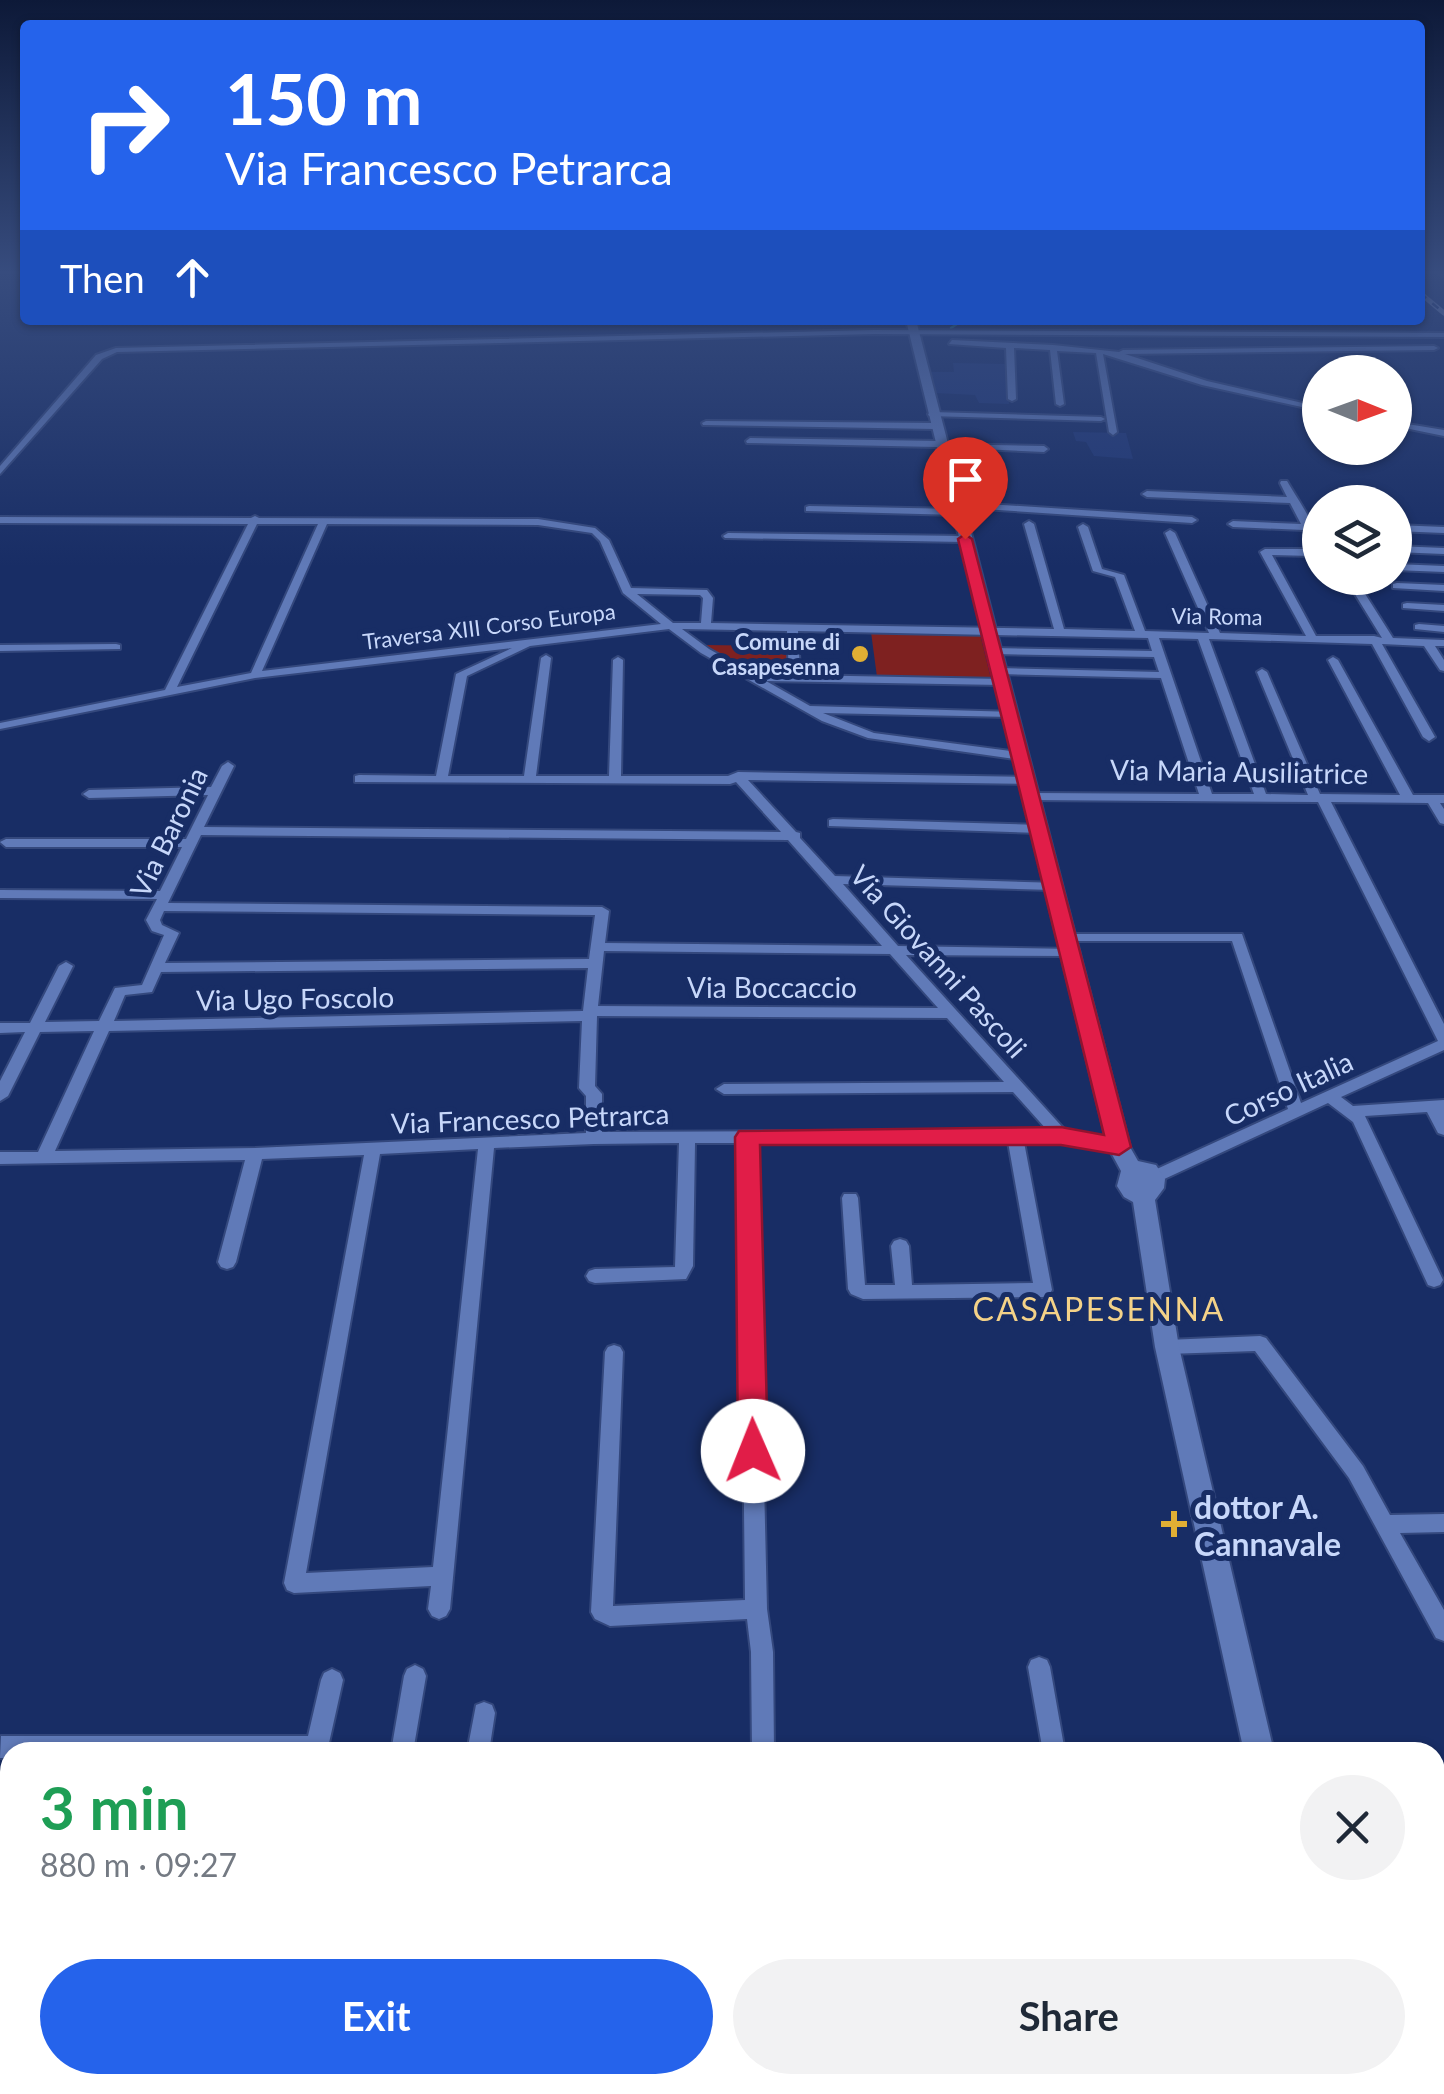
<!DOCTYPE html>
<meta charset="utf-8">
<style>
:root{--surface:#fff;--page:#f2f2f3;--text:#1f2937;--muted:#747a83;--accent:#2563eb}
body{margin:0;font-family:Lato,sans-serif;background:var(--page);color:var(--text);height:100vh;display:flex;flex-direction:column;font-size:38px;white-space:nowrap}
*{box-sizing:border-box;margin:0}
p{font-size:32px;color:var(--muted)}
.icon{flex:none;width:55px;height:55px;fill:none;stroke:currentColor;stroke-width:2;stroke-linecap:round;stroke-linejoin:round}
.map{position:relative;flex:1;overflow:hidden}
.side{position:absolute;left:0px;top:1742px;width:1445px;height:352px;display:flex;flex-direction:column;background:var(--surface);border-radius:30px 30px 0 0;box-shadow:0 2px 8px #0004}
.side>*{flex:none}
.guide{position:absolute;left:20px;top:20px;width:1405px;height:305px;border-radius:10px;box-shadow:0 2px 8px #0004;background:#2563eb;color:#fff;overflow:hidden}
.needle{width:65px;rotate:91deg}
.controls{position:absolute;left:1302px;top:355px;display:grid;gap:20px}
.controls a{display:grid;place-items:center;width:110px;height:110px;border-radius:50%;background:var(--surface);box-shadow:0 2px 8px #0004;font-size:50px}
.pin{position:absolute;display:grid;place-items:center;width:85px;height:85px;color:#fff;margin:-102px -42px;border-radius:50% 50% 50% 0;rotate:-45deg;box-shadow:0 0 10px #0007}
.pin .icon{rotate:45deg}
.me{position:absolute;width:110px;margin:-55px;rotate:359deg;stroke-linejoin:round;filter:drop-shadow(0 0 8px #0008)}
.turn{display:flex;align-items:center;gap:35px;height:210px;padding:0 40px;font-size:45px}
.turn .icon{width:130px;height:130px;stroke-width:2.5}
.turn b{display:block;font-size:70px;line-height:85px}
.then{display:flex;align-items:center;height:95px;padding:0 40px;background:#0003;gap:20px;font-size:38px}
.round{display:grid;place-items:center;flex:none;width:105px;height:105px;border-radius:52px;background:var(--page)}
.overview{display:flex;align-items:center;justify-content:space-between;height:170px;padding:0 40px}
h1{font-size:60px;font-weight:700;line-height:75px;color:#1e9e55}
.button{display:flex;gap:20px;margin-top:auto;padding:20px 40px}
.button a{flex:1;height:115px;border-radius:60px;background:var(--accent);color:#fff;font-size:40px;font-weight:700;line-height:115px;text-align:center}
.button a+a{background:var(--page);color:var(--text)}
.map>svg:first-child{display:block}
.built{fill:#1f3675}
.green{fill:#7e2120}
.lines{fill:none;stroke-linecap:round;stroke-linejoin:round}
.stream{stroke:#2495a0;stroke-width:2.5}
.minor-casing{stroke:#34487d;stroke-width:4}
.tertiary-casing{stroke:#34487d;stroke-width:4}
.minor{fill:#607ab8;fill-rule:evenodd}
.tertiary{fill:#607ab8;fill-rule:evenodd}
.rail-casing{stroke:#93a4cd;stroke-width:5}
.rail{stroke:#182d65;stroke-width:2.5;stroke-dasharray:8;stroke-linecap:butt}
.route{fill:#e11d48;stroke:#92132f;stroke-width:2.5}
.poi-dot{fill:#e1af34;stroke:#182d65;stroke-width:4}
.labels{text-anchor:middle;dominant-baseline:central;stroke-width:10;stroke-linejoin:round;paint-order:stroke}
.far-street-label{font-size:22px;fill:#c7d7fa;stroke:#182d65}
.far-poi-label{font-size:22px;font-weight:bold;fill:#c7d7fa;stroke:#182d65;text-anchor:end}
.street-label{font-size:28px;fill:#c7d7fa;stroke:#182d65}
.quarter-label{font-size:32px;letter-spacing:2.5px;fill:#f4d288;stroke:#182d65}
.near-poi-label{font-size:32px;font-weight:bold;fill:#c7d7fa;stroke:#182d65;text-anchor:start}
</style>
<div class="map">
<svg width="1444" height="2094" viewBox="0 0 1444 2094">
<rect width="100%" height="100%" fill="#182d65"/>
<path class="built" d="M953,363L1006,364L1009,404L979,403L975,395L935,393L929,372H954Z
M1073,432L1126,433L1133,459L1094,456L1086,442L1076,441Z"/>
<path class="green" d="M871,632L980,634L991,679L877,677Z
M703,645L788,646L789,661H727Z"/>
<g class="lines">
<path class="stream" d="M951,328L963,320"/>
<g class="minor-casing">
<path id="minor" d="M1439,274H1444V278Z
M874,330L1444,333V337L874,334L117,352L102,359L0,474V466L96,355L116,348Z
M952,340L1053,345L1119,352L1123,350L1434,346L1438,348L1434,350L1125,354L1207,381L1320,407V411L1202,385L1103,354L1117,432L1113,435L1109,432L1096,353L1057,351L1064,404L1060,406L1056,404L1050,350L1014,348L1016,399L1012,401L1008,399L1006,348L949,344Z
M932,412L1101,417L1105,419L1101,421L929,416L928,414Z
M706,421L935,423L939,426L935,429L703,425L702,423Z
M1395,422L1444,430V436L1395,426Z
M750,438L940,441L944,444L1044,446L1048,449L1044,452L937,447L747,443L746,441Z
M1281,481H1287C1299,502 1320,529 1320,554L1313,556L1272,555L1316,636H1374L1382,638L1345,578H1355L1393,638L1444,640V646H1435L1444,660V671L1440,670L1424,646L1382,644L1435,737L1429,741L1423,737L1372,644L1209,639L1266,794L1308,795L1257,672L1262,669L1267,672L1320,794L1400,795L1328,660L1333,657L1338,660L1413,795H1444V803H1440L1444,809V824L1440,823L1428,803L1331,802L1444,1024V1050L1341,1097L1353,1106L1444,1100V1135L1438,1133L1427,1112L1365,1116L1443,1280L1440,1285L1434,1287L1428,1285L1353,1122L1328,1103L1160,1181H1148L1146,1177L1148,1173L1288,1109L1232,941H1066L1061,940L1059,937L1061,934H1242L1301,1103L1438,1041L1318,802L1029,800L1027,797L1033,793L1199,794L1161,678L1000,674L995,671L1000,668L1159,672L1154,657L994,654L989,651L994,648L1152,651L1148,638L798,631L800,675L1002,679L1008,682L1002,685L766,681L810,706L1015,712V716L1011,717L823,713L874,733L1026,753L1028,756L1022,760L868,738L822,721L701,653L669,629L530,646L467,676L448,776H524L541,658L546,655L551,658L536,776H609L613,660L618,657L623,660L621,776H728L738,772L1033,777V783L1029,784L748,780L796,832L800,833V838L835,876L1059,883L1061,886L1059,889L1054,890L843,884L898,946L1074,949L1076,952L1069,956L906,955L1066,1131L1119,1141L1125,1143L1127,1147L1125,1151L1119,1153L1061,1142H1024L1052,1290L1049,1295L1043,1297L863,1299L851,1294L848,1289L842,1198L844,1194H856L858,1198L865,1285H895L891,1246L894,1241L900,1239L906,1241L909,1246L912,1285L1033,1283L1008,1142L756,1143L767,1609L773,1652L774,1752H752L751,1652L747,1619L610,1626L595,1619L591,1612L605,1352L608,1347L614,1345L620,1347L623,1352L613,1606L745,1600L740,1143H695L693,1266L686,1279L595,1283L589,1281L586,1276L589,1271L595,1269L675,1267L679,1143L594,1144L494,1148L450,1609L446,1616L439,1619L432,1616L428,1609L431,1586L294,1593L287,1590L284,1583L364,1155L262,1159L236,1262L233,1267L227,1269L221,1267L218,1262L245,1160L0,1164V1152H38L94,1031L40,1032L8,1096L0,1101V1081L25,1032L0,1033V1023H30L59,966L66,962L73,966L45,1022L99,1021L115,988L142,985L164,935L152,931L146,920L157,899L0,898V890L160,891L182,847H6L0,842L6,839H186L208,795L89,798L83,794L89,790L211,787L222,766L228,762L234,766L204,827L781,832L736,782L730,784L355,782V776L359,775L436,776L456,674L512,648L255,678L0,729V723L165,690L248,524L0,523V517L251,518L255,516L259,518L538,519L595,528L609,540L631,588L707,590L713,598L711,623L1054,629L1024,524L1029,521L1034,524L1064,629L1135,631L1115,577L1093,571L1078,527L1083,524L1088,527L1102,569L1124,575L1145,631L1209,633L1165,533L1170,530L1175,533L1220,633L1306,636L1260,552L1265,549H1315L1304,530L1233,527L1228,524L1233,521L1301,524L1290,503L1147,497L1142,494L1147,491L1287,497L1280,483ZM257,524H318L251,673L177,687ZM327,524L538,525L592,533L600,541L623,593L661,624L262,671ZM637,594L700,595L703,598L701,623H673ZM682,629L787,631L789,674H753L709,649ZM1159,638L1198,639L1254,794H1212ZM201,835L788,840L882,946L605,943L609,911L602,907L168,903ZM164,911L595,915L589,959L165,963L179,933L162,925L160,920ZM604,951L890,954L938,1008L598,1006ZM588,968L583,1011L114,1021L125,995L152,992L161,972ZM597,1016L947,1018L1004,1082L724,1084L716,1089L724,1094L1013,1092L1047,1130L602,1132V1094L595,1086ZM582,1021L579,1088L586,1096V1133L255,1148L55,1151L109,1031ZM478,1149L433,1567L306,1573L380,1154Z
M956,502L1192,517L1197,520L1192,523L953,507V503Z
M809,506L958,509L963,512L958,515L806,511V507Z
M1395,525L1444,527V533L1395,531Z
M728,533L965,536L970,539L965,542L725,538L723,536Z
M1395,546L1444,548V554L1395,552Z
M1395,564L1444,566V572L1395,570Z
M1397,583L1444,585V591L1393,588V584Z
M1407,603L1444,605V611L1403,608V604Z
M1419,624L1444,626V632L1415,629V625Z
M116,644L120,645V649L0,651V645Z
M833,819L1041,825L1047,829L1041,833L829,826V820Z
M1260,1336L1266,1338L1363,1466L1390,1515L1444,1514V1532L1400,1533L1444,1610V1641L1436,1638L1349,1478L1255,1351L1167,1354L1161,1352L1158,1347L1161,1342L1167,1340Z
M1039,1657L1047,1660L1050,1667L1065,1752H1043L1028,1667L1031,1660Z
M415,1665L423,1669L426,1676L413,1752H391L404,1676L407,1669Z
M332,1669L340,1673L343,1680L327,1752H10V1758H0L1,1736H308L321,1680L324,1673Z
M484,1702L492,1705L495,1713L489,1752H467L476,1705Z
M1435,1775H1444V1797H1435Z
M6,2025L10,2027V2064L0,2070V2028Z
M235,2085H261L259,2094H233Z
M331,2085H357L356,2094H330Z
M421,2085H447L446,2094H420Z
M749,2085H775V2094H749Z"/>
</g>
<g class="tertiary-casing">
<path id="tertiary" d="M906,320H916L1130,1147L1138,1161L1156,1165L1165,1179L1164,1188L1155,1200L1179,1347L1274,1752H1244L1155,1347L1133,1202L1124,1197L1117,1186L1121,1171L1108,1147Z
M1304,2085H1338L1340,2094H1306Z"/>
</g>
<use href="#minor" class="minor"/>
<use href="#tertiary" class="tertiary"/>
<g class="rail-casing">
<path id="rail" d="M1420,293L1444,313"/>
</g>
<use href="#rail" class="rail"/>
</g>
<linearGradient id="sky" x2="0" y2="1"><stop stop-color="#0d1938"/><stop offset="0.48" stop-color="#374c7e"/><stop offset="1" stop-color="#374c7e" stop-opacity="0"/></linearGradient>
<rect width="1444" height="567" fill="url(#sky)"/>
<path class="route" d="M965,534L972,539L1131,1147L1119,1155L1061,1145H760L768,1451L763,1460L753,1464L743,1460L738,1451L735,1137L739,1131L1061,1127L1104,1135L958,539Z"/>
<g class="poi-dot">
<circle cx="860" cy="654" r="10"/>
<path d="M1169 1509h10v10h10v10h-10v10h-10v-10h-10v-10h10z"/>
</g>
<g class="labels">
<g class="far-street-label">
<text transform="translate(1217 616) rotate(1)">Via Roma</text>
<text transform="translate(489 626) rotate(-7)">Traversa XIII Corso Europa</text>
</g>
<g class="far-poi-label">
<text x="840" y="641">Comune di<tspan x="840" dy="25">Casapesenna</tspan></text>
</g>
<g class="street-label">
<text transform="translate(1239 771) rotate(1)">Via Maria Ausiliatrice</text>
<text transform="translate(168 832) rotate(-64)">Via Baronia</text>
<text transform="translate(939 961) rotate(48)">Via Giovanni Pascoli</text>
<text x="772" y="987">Via Boccaccio</text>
<text transform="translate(295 998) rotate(-1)">Via Ugo Foscolo</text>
<text transform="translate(1288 1088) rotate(-25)">Corso Italia</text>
<text transform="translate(530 1118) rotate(-2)">Via Francesco Petrarca</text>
</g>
<g class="quarter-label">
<text x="1099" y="1308">CASAPESENNA</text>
</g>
<g class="near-poi-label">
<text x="1194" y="1506">dottor A.<tspan x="1194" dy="37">Cannavale</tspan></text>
</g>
</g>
</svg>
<div class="controls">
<a><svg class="needle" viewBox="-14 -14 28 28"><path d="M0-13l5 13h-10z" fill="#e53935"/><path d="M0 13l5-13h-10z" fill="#747a83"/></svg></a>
<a><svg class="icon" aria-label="layers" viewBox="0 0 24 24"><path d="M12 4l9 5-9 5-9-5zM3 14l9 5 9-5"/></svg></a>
</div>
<div class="pin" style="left:965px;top:539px;background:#d93025"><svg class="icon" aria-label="arrive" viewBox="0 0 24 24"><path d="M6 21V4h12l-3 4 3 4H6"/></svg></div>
<svg class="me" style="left:753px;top:1451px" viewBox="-20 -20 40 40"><circle r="19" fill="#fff"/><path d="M0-13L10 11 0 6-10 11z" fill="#e11d48"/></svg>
<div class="guide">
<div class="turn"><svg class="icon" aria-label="right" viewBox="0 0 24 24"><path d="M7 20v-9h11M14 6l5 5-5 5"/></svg><div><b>150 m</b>Via Francesco Petrarca</div></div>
<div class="then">Then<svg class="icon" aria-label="ahead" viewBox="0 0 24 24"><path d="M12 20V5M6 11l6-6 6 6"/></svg></div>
</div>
<section class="side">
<div class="overview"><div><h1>3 min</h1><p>880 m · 09:27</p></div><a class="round"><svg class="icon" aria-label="close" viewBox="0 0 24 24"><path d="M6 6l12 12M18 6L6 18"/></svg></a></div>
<div class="button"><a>Exit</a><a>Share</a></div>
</section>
</div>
